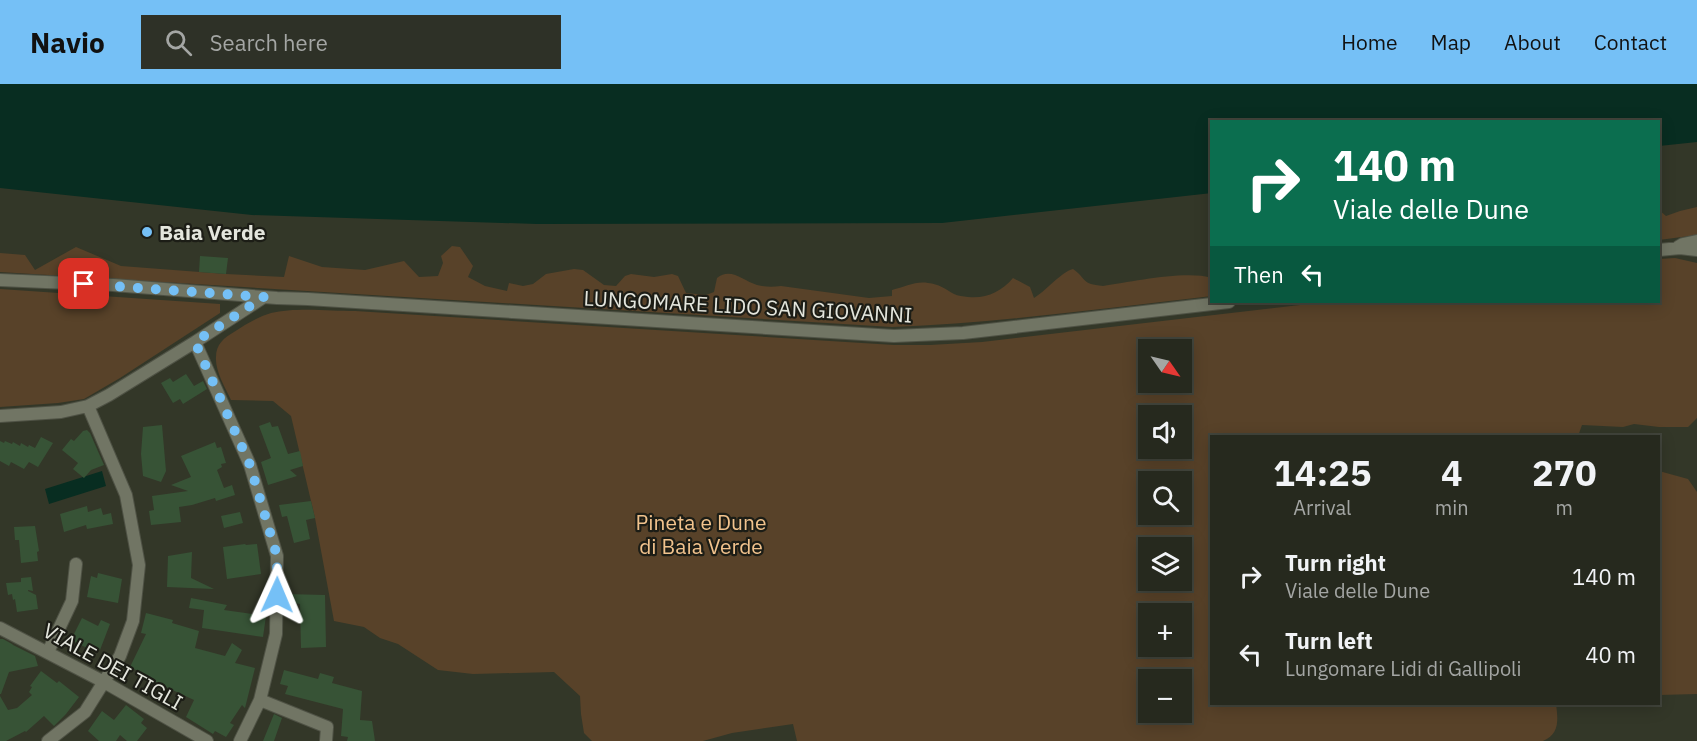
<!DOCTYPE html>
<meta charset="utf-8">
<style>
:root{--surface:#26291e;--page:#2e3127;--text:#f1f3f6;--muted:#a4a6a4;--line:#42453c;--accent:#75c0f6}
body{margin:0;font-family:"IBM Plex Sans",sans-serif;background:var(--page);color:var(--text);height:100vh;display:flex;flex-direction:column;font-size:22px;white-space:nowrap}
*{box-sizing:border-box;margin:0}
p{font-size:20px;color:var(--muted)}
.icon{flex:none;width:33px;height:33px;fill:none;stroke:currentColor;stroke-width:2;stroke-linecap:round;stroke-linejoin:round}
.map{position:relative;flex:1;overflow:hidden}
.details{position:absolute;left:1210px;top:351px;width:450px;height:270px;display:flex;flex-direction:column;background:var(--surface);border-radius:0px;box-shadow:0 3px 15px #0003,0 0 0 2px var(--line)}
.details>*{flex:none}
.banner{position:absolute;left:1210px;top:36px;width:450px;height:183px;border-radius:0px;box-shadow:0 3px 15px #0003,0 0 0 2px var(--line);background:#0b6e4f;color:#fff;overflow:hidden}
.needle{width:39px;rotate:124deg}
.controls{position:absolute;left:1138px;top:255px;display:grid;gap:12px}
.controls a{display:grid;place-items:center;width:54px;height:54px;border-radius:0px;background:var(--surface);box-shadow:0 3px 15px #0003,0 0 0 2px var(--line);font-size:30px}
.pin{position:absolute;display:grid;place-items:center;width:51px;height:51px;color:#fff;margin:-26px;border-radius:12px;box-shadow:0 3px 9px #0006}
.me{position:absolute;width:66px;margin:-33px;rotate:1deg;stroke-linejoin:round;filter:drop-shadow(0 0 4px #0008)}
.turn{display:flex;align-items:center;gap:21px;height:126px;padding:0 24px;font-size:27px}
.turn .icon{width:78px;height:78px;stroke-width:2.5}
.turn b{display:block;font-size:42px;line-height:51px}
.then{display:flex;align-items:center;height:57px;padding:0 24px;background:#0003;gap:12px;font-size:22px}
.eta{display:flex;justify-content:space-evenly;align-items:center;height:102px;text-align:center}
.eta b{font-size:36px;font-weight:800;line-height:42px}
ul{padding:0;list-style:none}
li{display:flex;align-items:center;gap:18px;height:78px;padding:0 24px}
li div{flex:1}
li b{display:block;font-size:22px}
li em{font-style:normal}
header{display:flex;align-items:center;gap:36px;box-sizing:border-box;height:84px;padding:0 30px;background:var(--accent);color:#111}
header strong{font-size:28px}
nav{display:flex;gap:33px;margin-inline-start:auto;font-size:21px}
.search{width:420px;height:54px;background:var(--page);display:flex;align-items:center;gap:15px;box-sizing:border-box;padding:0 21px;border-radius:0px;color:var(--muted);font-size:22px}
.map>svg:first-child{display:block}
.green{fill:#584229;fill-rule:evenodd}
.water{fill:#082d21}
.building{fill:#375336}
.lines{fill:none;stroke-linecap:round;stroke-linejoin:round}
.minor-casing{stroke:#4f5245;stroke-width:14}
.minor{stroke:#717564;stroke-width:12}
.route{stroke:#75c0f6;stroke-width:10;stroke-dasharray:0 18}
.poi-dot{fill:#75c0f6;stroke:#1c1d16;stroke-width:2}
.labels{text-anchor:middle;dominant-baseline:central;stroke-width:4.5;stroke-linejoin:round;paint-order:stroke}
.poi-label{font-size:21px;font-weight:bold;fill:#e4e6dd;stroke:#1c1d16;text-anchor:start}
.street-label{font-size:21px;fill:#e4e6dd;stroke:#1c1d16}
.park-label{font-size:21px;fill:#f2c38d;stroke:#1c1d16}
</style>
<header>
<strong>Navio</strong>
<div class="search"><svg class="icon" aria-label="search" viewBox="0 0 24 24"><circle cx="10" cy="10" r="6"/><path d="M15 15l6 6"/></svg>Search here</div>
<nav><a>Home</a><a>Map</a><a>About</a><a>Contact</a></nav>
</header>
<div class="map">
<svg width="1697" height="657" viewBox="0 0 1697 657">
<rect width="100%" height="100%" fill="#333728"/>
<path class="green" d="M1697,123V151L1659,156V126L1666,132L1680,127Z
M452,162L460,163L473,182L468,193L485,202L507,207L509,199L523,202L533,200L546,190L574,185L583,186L604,201L616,202L625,192L631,190L654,193L672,190L678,192L686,209L706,211L714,208L717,194C731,183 743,197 757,201C765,203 773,203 781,202L869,214L892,212V206C905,203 915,197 928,199C939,200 945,205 954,210C958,212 963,212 968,213C986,215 1001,208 1013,194L1030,203L1034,214C1046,207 1061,188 1073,185C1087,195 1081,200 1103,202C1132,198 1185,186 1212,194V212C1106,224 999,239 892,243L0,188V169L25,171L35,186L76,163L121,182L226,190L284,193L289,172L322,183L365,186L404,177L419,193L438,192L443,179L441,172Z
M1675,174L1697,179V334L1688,343H1659L1634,340L1623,343L1582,341L1578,352H1212V620H1556C1558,635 1560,650 1543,657H797L793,640L732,649L703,657H592L584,649L581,630L580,612L554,588L473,590L438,586L398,560L380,554L364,543L334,537L315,434L291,332L273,317L231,316C225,303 215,287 216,273C216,260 224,254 234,248C246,240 258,233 271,229C295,223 331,227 355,227L894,261H930L982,258L1326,218H1659V175ZM1149,266H1182V298H1149ZM1149,332H1182V364H1149ZM1149,398H1182V430H1149ZM1149,464H1182V496H1149ZM1149,530H1182V562H1149ZM1149,596H1182V628H1149Z
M0,205L220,220V229L120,294L84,315L58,319L0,323Z
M1659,387L1688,395L1697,408V610L1659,611Z"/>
<path class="water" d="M0,0H1697V58L1659,62V38H1212V109L942,139L537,140L252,131L0,104Z
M102,387L106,402L49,420L45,405Z"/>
<path class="building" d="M200,172L228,174L226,190L199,188Z
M186,290L194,302L203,297L207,305L183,320L180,315L173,319L161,299L170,294L173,298Z
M270,338L272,343L278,342L288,370L300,367L303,382L290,386L297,392L268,401L261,378L271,374L259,342Z
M162,341L166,387L161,398L143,392L141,370L143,343Z
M87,346L90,349L104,381L91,386L84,394L73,385L78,379L62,366L71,355L74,357L83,347Z
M41,353L53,359L38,383L29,378L24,385L11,378L9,382L0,377V357L4,359L5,357L12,360L13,358L20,362L21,359L28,363L29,361L35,364Z
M215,358L217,364L221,363L226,379L221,380L222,383L217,386L224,404L232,401L235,411L216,417L215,414L192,421L179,423L181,438L151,441L149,427L154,426L152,412L188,407L171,401L191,393L181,372Z
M311,417L315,434L306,436L310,455L294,459L287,432L282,433L279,421Z
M87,422L88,428L101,424L103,431L111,429L113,440L87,445L86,441L64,448L60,430Z
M240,428L243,439L224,444L221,432Z
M35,442L39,467L37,468L38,477L21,479L19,456H15L14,443Z
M245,460L246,461L257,460L261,490L227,495L223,463Z
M192,468L191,494L214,505L167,503L168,472Z
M98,489L122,495L118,519L87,513L91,492L97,494Z
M31,493L33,507L28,506V507L36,511L38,525L17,528L15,515L13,516L12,510L8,511L6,499L21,498V494Z
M285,510L325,511L326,563L301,564L300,520L285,517Z
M191,514L227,521L224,526L266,532L263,553L202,544L204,526L189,524Z
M146,529L173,536L172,539L199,547L195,564L225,572L232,559L242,566L235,579L255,584L245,624L242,621L230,639L234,641L226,653L215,647L213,650L186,633L194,616L153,597L154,595L130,583L146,550L141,549Z
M82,534L98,542L101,536L110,540L100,566L90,561L89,565L71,556Z
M0,555H3L12,560L13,561L35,572L38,582L9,588L1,610H0Z
M284,586L318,595L320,589L334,593L332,599L362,607L360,636L372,637L375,657H347L348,653L341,652L343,625L285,610L288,602L280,600Z
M41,587L57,599L59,597L79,613L66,630L54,642L44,632L26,648L25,647L6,657H0V612L8,626L17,624L32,611L29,608L32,603L30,602Z
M126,621L144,635L141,639L147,644L137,657H127L120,651L116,657H99L88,647L102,627L114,636Z
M274,630L282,634L274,657H263Z"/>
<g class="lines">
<g class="minor-casing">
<path id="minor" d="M1678,163L1683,160L1697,157
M1659,166L1680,164L1697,166
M0,196L113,201L277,214L308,215L894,252L963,249L1229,218
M195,258L250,381L277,472L276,550L260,616L240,657
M0,332L61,328L88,322L109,311L195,258L264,213
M0,544L104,598L207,657
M48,568L72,517L76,480
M260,616L327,643L326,657
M48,657L85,628L120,572L133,537L139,481L126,411L88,322"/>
</g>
<use href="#minor" class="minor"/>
</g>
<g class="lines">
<path class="route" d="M84,200L264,213L195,258L250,381L277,472V511"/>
</g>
<circle class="poi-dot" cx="147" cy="148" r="6"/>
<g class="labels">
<g class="poi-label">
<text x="159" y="148">Baia Verde</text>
</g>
<g class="street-label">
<text transform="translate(748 222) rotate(3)">LUNGOMARE LIDO SAN GIOVANNI</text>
<text transform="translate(113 582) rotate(29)">VIALE DEI TIGLI</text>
</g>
<g class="park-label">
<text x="701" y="438">Pineta e Dune<tspan x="701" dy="24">di Baia Verde</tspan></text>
</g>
</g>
</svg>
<div class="controls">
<a><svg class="needle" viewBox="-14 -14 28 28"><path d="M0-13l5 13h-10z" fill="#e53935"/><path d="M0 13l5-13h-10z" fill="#a4a6a4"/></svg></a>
<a><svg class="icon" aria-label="sound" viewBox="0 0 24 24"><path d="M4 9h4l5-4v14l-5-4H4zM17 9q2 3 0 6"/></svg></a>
<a><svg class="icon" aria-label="search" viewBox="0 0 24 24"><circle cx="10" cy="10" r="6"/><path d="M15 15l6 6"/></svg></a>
<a><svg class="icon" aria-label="layers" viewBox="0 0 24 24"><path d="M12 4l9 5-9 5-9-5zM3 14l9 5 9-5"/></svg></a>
<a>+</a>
<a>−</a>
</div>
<div class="pin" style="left:84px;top:200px;background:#d93025"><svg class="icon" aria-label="arrive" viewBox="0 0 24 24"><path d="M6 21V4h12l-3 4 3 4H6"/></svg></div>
<svg class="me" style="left:277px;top:511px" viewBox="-20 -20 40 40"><path d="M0-17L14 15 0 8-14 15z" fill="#75c0f6" stroke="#fff" stroke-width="4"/></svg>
<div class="banner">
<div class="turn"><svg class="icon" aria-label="right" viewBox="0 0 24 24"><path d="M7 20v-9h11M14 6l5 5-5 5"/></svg><div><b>140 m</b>Viale delle Dune</div></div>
<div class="then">Then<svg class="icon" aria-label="left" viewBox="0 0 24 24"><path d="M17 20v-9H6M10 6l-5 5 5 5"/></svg></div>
</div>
<section class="details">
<div class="eta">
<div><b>14:25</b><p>Arrival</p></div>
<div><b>4</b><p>min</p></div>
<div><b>270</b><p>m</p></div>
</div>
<ul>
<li><svg class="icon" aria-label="right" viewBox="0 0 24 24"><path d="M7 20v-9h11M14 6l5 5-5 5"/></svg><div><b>Turn right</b><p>Viale delle Dune</p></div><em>140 m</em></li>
<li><svg class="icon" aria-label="left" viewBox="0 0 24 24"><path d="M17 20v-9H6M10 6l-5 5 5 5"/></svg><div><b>Turn left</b><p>Lungomare Lidi di Gallipoli</p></div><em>40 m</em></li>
</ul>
</section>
</div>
